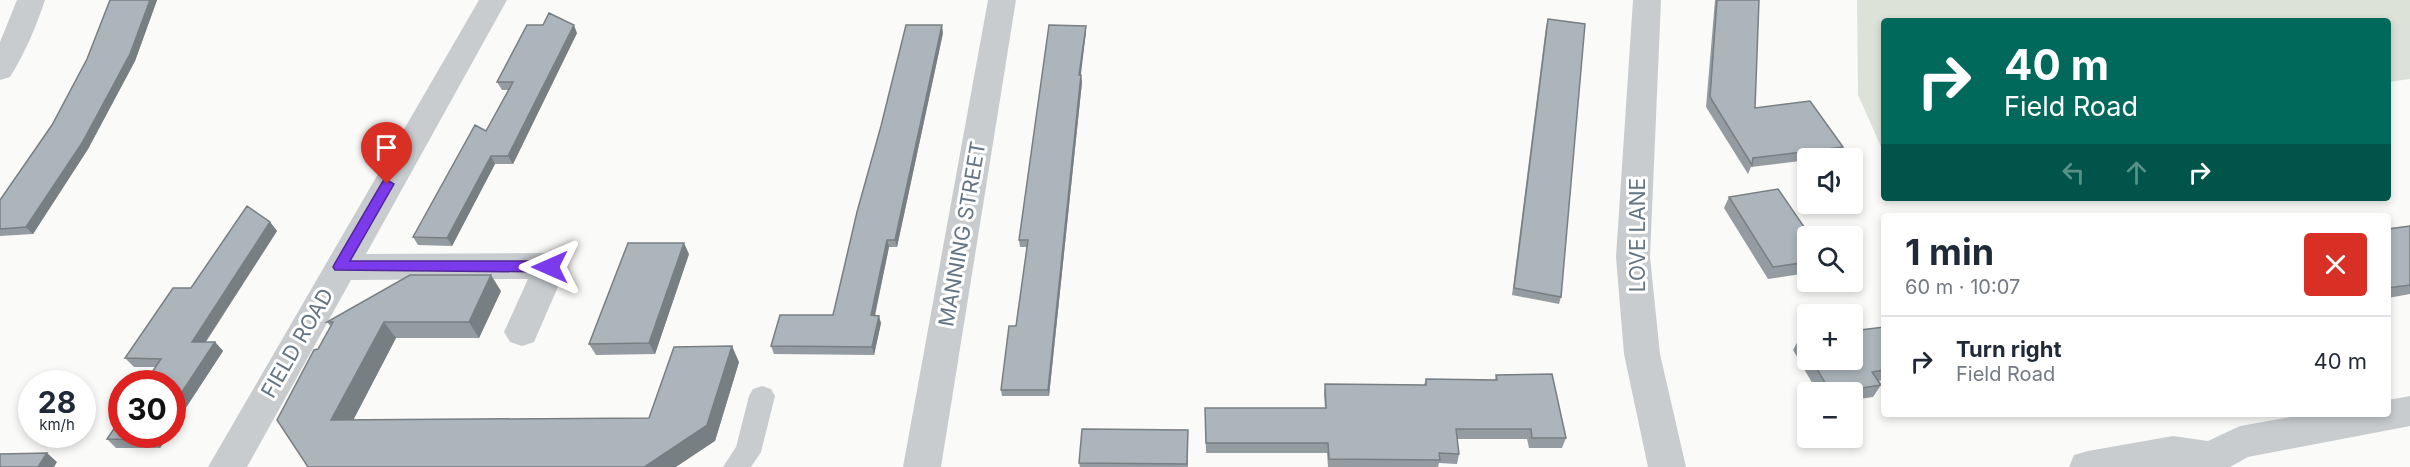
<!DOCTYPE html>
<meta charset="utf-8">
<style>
:root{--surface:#fff;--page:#f6f6f7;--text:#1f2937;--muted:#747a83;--line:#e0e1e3}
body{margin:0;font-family:Inter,sans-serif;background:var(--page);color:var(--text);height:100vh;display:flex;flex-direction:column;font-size:22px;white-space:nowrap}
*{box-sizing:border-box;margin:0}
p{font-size:20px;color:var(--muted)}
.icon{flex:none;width:33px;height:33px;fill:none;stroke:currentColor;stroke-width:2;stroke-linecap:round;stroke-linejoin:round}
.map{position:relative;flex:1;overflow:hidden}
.drawer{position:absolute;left:1881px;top:213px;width:510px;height:204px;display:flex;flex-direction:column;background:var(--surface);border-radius:6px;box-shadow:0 3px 9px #0003}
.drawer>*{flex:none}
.hud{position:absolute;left:1881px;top:18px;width:510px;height:183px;border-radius:6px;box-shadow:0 3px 9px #0003;background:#00695c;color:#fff;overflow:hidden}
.buttons{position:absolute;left:1797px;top:148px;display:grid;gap:12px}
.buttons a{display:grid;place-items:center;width:66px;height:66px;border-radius:6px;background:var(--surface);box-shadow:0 3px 9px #0003;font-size:30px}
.speed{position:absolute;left:18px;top:370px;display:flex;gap:12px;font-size:30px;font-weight:700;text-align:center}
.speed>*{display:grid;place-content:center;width:78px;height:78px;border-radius:50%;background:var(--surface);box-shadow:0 3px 9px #0003;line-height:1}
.speed small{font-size:15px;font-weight:400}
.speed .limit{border:9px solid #d22;background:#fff;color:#111}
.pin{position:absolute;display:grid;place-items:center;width:51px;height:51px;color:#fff;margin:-62px -26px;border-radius:50% 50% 50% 0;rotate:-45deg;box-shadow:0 0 6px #0007}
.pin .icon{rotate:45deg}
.me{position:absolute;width:66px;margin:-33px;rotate:270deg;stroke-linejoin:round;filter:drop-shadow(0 0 4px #0008)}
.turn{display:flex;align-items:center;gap:21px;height:126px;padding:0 24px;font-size:27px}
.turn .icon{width:78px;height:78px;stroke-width:2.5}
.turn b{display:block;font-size:42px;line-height:51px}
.lanes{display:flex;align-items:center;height:57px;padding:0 24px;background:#0003;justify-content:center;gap:30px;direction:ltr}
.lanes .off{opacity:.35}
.round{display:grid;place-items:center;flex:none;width:63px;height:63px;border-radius:6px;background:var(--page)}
.headline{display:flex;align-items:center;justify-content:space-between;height:102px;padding:0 24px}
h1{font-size:36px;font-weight:700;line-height:45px}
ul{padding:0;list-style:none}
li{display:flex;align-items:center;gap:18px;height:90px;padding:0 24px;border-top:2px solid var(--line)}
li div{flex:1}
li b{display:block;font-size:22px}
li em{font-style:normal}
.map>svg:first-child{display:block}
.green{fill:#dce2d8}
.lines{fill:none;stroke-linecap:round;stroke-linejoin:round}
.service{fill:#c8cccf;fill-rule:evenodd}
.minor{fill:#c8cccf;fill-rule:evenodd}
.tertiary{fill:#c8cccf;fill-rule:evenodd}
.wall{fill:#949ca1}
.shaded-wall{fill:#787f83}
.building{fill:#acb5bb;stroke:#787f83;stroke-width:1.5}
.route{fill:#7c3aed;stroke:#51269a;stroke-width:1.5}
.labels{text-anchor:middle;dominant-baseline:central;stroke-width:6;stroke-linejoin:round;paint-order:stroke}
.street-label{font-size:21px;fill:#647584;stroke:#fff}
</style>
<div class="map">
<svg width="2410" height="467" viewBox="0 0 2410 467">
<rect width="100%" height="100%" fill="#fafaf8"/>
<path class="green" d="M1857,0H2410V79L2388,82V21H1884L1883,151L1858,95Z"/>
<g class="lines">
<path class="service" d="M762,386L771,389L775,396L761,452L751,467H723L736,447L749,396L753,389Z"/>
<path class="minor" d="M17,0H45C36,27 25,53 10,77L0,80V42Z
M479,0H507L366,254L550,253L562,257L567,266L534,342L522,346L510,342L504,332L528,279L351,280L247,467H208Z
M988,0H1016L941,467H903Z
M1633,0H1661L1650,257L1660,354L1686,467H1648L1624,354L1616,257Z"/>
<path class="tertiary" d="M2410,396V426L2248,457L2230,467H2069L2074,455L2088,451L2173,436L2208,441L2240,426L2307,414H2388V400Z"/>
</g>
<path class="wall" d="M110,0H157L135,61L88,149L33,234L0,236V200L52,125L87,59Z
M1715,0H1759L1755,108L1843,147L1839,157L1818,159H1808V160L1751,167L1748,174L1706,107Z
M1548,19L1561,297L1559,304L1512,295L1546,26Z
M1086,32L1080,75L1082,82L1049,396H1002L1001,390L1016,326L1027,247H1020L1019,240Z
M577,33L513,164H495L452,246L418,245L413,237L486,131L508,90H502L497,82Z
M943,33L897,247H889L875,316L881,323L874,355L774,354L771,346L833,315Z
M1729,197L1808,237V273L1768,279L1724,208Z
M270,222L277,231L206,342H215L223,351L172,429V384L155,367H134L125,358Z
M2410,226V294L2388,298V229Z
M689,254L655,354L596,355L589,344Z
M501,291L479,338H396L353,420L649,418L739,362L715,441L308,467L318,349L331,327L327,322Z
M1884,327V380L1878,381L1881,385L1873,397L1852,400V393H1818L1793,350L1799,339L1808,338V360H1852Z
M1496,375L1566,438L1562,448H1529L1527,439H1457L1459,454L1457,464L1439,463L1438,467H1328L1327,453H1206L1205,408H1325L1324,394L1325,384L1424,385L1426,379L1495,380Z
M1188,430V467H1080L1079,463Z
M169,435L160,448H116L107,439Z"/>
<path class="shaded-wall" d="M150,0H157L135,61L88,149L33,234L26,227Z
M574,25L577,33L513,164L508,156Z
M942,25L943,33L897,247L895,240Z
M1086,26V32L1080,82L1079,75Z
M1081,75L1082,82L1049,396L1048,390Z
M491,156L495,164L452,246L447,238Z
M270,222L277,231L200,350L192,342Z
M887,240L889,247L873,323L871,315Z
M684,243L689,254L655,354L649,343Z
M491,275L501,291L479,338L469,322Z
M879,316L881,323L874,355L872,347Z
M384,322L396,338L345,436L331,420Z
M215,342L223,351L172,429V407Z
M732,346L739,362L715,441L676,467H644Z
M154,435H169L160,448L151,440Z
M47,453L57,462L54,467H38Z"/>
<path class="building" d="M110,0H150L130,54L82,143L26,227L0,229V200L52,125L87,59Z
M1717,0H1759L1755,108L1810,101L1843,147L1753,158L1752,165L1710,97Z
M549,13L574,25L508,156H491L447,238L413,237L475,125L486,131L513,82H497L527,25H543Z
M1548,19L1585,24L1561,297L1514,288Z
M906,25H942L895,240H887L871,315L879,316L872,347L771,346L780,315H833L857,212L881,126Z
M1049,25L1086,26L1079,75H1081L1048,390H1001L1009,326H1016L1028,240H1019Z
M1778,189L1811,237H1808V262L1773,267L1729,197Z
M247,206L270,222L192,342H215L172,407V384H144L161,359L125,358L173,288H191Z
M2410,226V285L2388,288V229Z
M628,243H684L649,343L589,344Z
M410,275H491L469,322H384L331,420L649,418L674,347L732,346L707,425L644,467H308L277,420L314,350L318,349L333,322H327Z
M1884,327V370L1872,372L1881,385L1831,393L1812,360H1852V331Z
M1808,338V353L1799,339Z
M1552,374L1566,438H1532L1531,429H1456L1459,454L1439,453L1440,460L1329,459L1328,443H1206L1205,408H1326L1325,384L1426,385V379L1497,380L1496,375Z
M122,417V435H154L151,440L107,439Z
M1082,429L1188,430L1187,464L1079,463Z
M47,453L38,467H0V454Z"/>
<path class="route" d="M387,180L394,184L350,261H550L557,267L550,272L335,270L333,267L335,263L383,181Z"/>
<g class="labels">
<g class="street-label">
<text transform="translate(962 234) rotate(-80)">MANNING STREET</text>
<text transform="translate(1637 235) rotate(-90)">LOVE LANE</text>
<text transform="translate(297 343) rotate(-60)">FIELD ROAD</text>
</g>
</g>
</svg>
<div class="buttons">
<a><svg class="icon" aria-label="sound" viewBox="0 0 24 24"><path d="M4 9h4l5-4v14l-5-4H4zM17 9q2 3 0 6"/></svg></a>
<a><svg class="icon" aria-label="search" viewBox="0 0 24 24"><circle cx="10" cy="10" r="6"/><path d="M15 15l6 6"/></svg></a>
<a>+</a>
<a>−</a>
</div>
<div class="speed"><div>28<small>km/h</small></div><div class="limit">30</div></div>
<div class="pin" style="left:387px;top:184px;background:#d93025"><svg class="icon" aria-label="arrive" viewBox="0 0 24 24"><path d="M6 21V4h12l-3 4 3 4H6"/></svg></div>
<svg class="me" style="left:550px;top:267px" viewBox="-20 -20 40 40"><path d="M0-17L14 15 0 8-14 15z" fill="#7c3aed" stroke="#fff" stroke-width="4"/></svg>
<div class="hud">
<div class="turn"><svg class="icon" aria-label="right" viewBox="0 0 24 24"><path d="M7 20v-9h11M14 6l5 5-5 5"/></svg><div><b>40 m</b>Field Road</div></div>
<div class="lanes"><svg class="icon off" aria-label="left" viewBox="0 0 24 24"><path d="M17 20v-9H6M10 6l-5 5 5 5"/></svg><svg class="icon off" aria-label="ahead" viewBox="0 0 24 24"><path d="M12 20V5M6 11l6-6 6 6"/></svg><svg class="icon" aria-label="right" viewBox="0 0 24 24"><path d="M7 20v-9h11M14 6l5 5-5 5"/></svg></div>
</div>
<section class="drawer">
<div class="headline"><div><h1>1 min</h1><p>60 m · 10:07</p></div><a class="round" style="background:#d93025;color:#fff"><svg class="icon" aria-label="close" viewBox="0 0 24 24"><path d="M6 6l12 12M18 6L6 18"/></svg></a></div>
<ul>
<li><svg class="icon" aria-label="right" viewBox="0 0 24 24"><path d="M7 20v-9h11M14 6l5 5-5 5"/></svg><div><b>Turn right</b><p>Field Road</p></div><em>40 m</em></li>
</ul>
</section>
</div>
